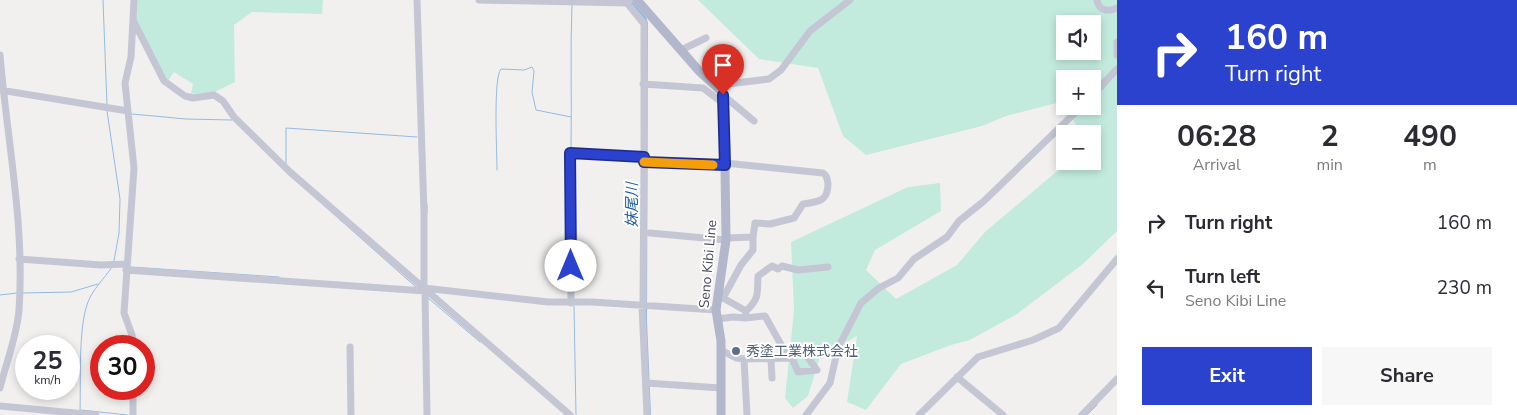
<!DOCTYPE html>
<meta charset="utf-8">
<style>
:root{--surface:#fff;--page:#f7f7f7;--text:#2b2b33;--muted:#7c7c81;--accent:#2b42cf}
body{margin:0;font-family:"Nunito Sans","Noto Sans JP",sans-serif;background:var(--page);color:var(--text);height:100vh;display:flex;flex-direction:column;font-size:19px;white-space:nowrap}
*{box-sizing:border-box;margin:0}
p{font-size:16px;color:var(--muted)}
.icon{flex:none;width:28px;height:28px;fill:none;stroke:currentColor;stroke-width:2;stroke-linecap:round;stroke-linejoin:round}
.map{position:relative;flex:1;overflow:hidden}
.sheet{display:flex;flex-direction:column;background:var(--surface);width:400px}
.sheet>*{flex:none}
.hud{background:#2b42cf;color:#fff;overflow:hidden}
.fabs{position:absolute;left:1056px;top:15px;display:grid;gap:10px}
.fabs a{display:grid;place-items:center;width:45px;height:45px;border-radius:0px;background:var(--surface);box-shadow:0 2px 8px #0003;font-size:25px}
.speed{position:absolute;left:15px;top:335px;display:flex;gap:10px;font-size:25px;font-weight:700;text-align:center}
.speed>*{display:grid;place-content:center;width:65px;height:65px;border-radius:50%;background:var(--surface);box-shadow:0 2px 8px #0003;line-height:1}
.speed small{font-size:12px;font-weight:400}
.speed .limit{border:8px solid #d22;background:#fff;color:#111}
.pin{position:absolute;display:grid;place-items:center;width:42px;height:42px;color:#fff;margin:-51px -21px;border-radius:50% 50% 50% 0;rotate:-45deg;box-shadow:0 0 5px #0007}
.pin .icon{rotate:45deg}
.me{position:absolute;width:55px;margin:-28px;rotate:0deg;stroke-linejoin:round;filter:drop-shadow(0 0 4px #0008)}
.turn{display:flex;align-items:center;gap:18px;height:105px;padding:0 25px;font-size:22px}
.turn .icon{width:65px;height:65px;stroke-width:2.5}
.turn b{display:block;font-size:35px;line-height:42px}
.eta{display:flex;justify-content:space-evenly;align-items:center;height:85px;text-align:center}
.eta b{font-size:30px;font-weight:700;line-height:35px}
.button{display:flex;gap:10px;margin-top:auto;padding:10px 25px}
.button a{flex:1;height:58px;border-radius:0px;background:var(--accent);color:#fff;font-size:20px;font-weight:700;line-height:58px;text-align:center}
.button a+a{background:var(--page);color:var(--text)}
ul{padding:0;list-style:none}
li{display:flex;align-items:center;gap:15px;height:65px;padding:0 25px}
li div{flex:1}
li b{display:block;font-size:19px}
li em{font-style:normal}
main{display:flex;flex:1;min-height:0}
.map>svg:first-child{display:block}
.green{fill:#c2ebde;fill-rule:evenodd}
.water{fill:#94bbe3}
.lines{fill:none;stroke-linecap:round;stroke-linejoin:round}
.stream{stroke:#94bbe3;stroke-width:1}
.minor{stroke:#c4c7d3;stroke-width:7}
.major{stroke:#b2b7cb;stroke-width:9}
.route-casing{stroke:#1c2b87;stroke-width:12}
.route{stroke:#2b42cf;stroke-width:9}
.slow{stroke:#f59e0b;stroke-width:9}
.service-dot{fill:#5c6f8a;stroke:#fff;stroke-width:2}
.labels{text-anchor:middle;dominant-baseline:central;stroke-width:4;stroke-linejoin:round;paint-order:stroke}
.street-label{font-size:14px;fill:#494d5b;stroke:#fff}
.service-label{font-size:14px;fill:#4e5e75;stroke:#fff;text-anchor:start}
.water-label{font-size:15px;font-style:italic;fill:#1b5a9c;stroke:#fff}
</style>
<main>
<div class="map">
<svg width="1117" height="415" viewBox="0 0 1117 415">
<rect width="100%" height="100%" fill="#f1f0ef"/>
<path class="green" d="M137,0H323L322,14L252,12L234,25L235,82L213,93L191,94L193,84L174,72L168,81L134,20Z
M698,0H1117V231L1083,264L1017,314L970,340L951,345L901,364L866,410L847,402L857,336L820,357L808,396L793,408L785,398L794,310L791,242L908,187L940,183L941,211L875,250L866,270L896,299L957,265L985,232L1069,161H1092V134H1080L1067,106H1092V79H1065V102L1064,101L1006,116L982,126L866,155L843,136L818,68L759,59ZM1065,24H1092V51H1065Z"/>
<path class="water" d="M627,0H631L646,17L648,23L647,320L651,415H648L644,325L645,23Z"/>
<g class="lines">
<path class="stream" d="M103,0L107,105
M107,111L120,199L119,233L114,261
M132,114L186,119L232,120
M571,149C572,100 570,53 572,4
M286,164V128L417,137
M497,170C497,152 493,78 501,69L524,70L532,67L534,71L532,92L536,110L571,117
M319,201L417,288
M427,204V213
M131,267L279,277
M23,293L71,292L98,284
M0,295L17,293
M428,298L480,342
M574,306L576,415
M81,410L128,415
M80,412C81,383 78,327 88,302C93,289 104,279 112,267
M1087,415L1097,405"/>
<path class="minor" d="M417,0L424,213V290
M479,0L627,3L630,0
M1097,0C1099,11 1108,12 1117,8
M627,3L644,24V157
M133,20L164,81L185,96L193,98L214,95L223,101L234,117L290,172L570,415
M1117,42V55
M681,50L706,38
M0,55C7,140 25,225 19,310C17,336 6,363 0,388
M643,84L703,88L724,104
M0,90L128,111
M722,92L728,84L769,79L781,70L810,31L850,0
M723,95L754,121
M1092,96L1117,69
M644,162L725,165
M725,163L823,173C827,176 827,178 828,184C828,201 819,202 803,204L794,218L770,224L755,223L753,237L726,238
M650,233L726,240
M19,259L101,265L126,264
M126,270L425,291
M424,288L548,302H592L716,310
M425,292L427,415
M723,298L746,311
M718,299L723,298L741,265L753,250V237
M571,303L570,153H572L644,157L643,306
M642,306L647,415
M717,319L733,317L745,318L746,311C760,298 757,293 758,276L772,266L778,269L782,266L798,270L828,267
M133,346L132,335L124,313L134,168L125,83L131,57L134,0
M350,347L351,415
M721,350L736,358L744,359L792,358L798,372L817,370L803,351L794,354L784,350L765,316L745,318
M744,359L747,415
M771,359L772,378
M957,377L1003,415
M646,383L721,388
M0,406L96,415
M133,415V389
M806,415L830,383L838,348L861,303L879,288L898,278L914,259L947,237L959,221L984,201L1082,106
M919,415L978,357L1033,340L1059,328L1117,259
M1082,415L1117,379"/>
<path class="major" d="M637,0L700,72L722,92L724,98L726,240L716,310L721,341V415"/>
</g>
<g class="lines">
<g class="route-casing">
<path id="route" d="M571,266L570,153L644,157V162L725,165L723,95"/>
</g>
<use href="#route" class="route"/>
<path class="slow" d="M644,162L713,165"/>
</g>
<circle class="service-dot" cx="736" cy="351" r="5"/>
<g class="labels">
<g class="street-label">
<text transform="translate(708 264) rotate(-85)">Seno Kibi Line</text>
</g>
<g class="service-label">
<text x="746" y="351">秀塗工業株式会社</text>
</g>
<g class="water-label">
<text transform="translate(632 205) rotate(-90)">妹尾川</text>
</g>
</g>
</svg>
<div class="fabs">
<a><svg class="icon" aria-label="sound" viewBox="0 0 24 24"><path d="M4 9h4l5-4v14l-5-4H4zM17 9q2 3 0 6"/></svg></a>
<a>+</a>
<a>−</a>
</div>
<div class="speed"><div>25<small>km/h</small></div><div class="limit">30</div></div>
<div class="pin" style="left:723px;top:95px;background:#d93025"><svg class="icon" aria-label="arrive" viewBox="0 0 24 24"><path d="M6 21V4h12l-3 4 3 4H6"/></svg></div>
<svg class="me" style="left:571px;top:266px" viewBox="-20 -20 40 40"><circle r="19" fill="#fff"/><path d="M0-13L10 11 0 6-10 11z" fill="#2b42cf"/></svg>
</div>
<section class="sheet">
<div class="hud">
<div class="turn"><svg class="icon" aria-label="right" viewBox="0 0 24 24"><path d="M7 20v-9h11M14 6l5 5-5 5"/></svg><div><b>160 m</b>Turn right</div></div>
</div>
<div class="eta">
<div><b>06:28</b><p>Arrival</p></div>
<div><b>2</b><p>min</p></div>
<div><b>490</b><p>m</p></div>
</div>
<ul>
<li><svg class="icon" aria-label="right" viewBox="0 0 24 24"><path d="M7 20v-9h11M14 6l5 5-5 5"/></svg><div><b>Turn right</b></div><em>160 m</em></li>
<li><svg class="icon" aria-label="left" viewBox="0 0 24 24"><path d="M17 20v-9H6M10 6l-5 5 5 5"/></svg><div><b>Turn left</b><p>Seno Kibi Line</p></div><em>230 m</em></li>
</ul>
<div class="button"><a>Exit</a><a>Share</a></div>
</section>
</main>
